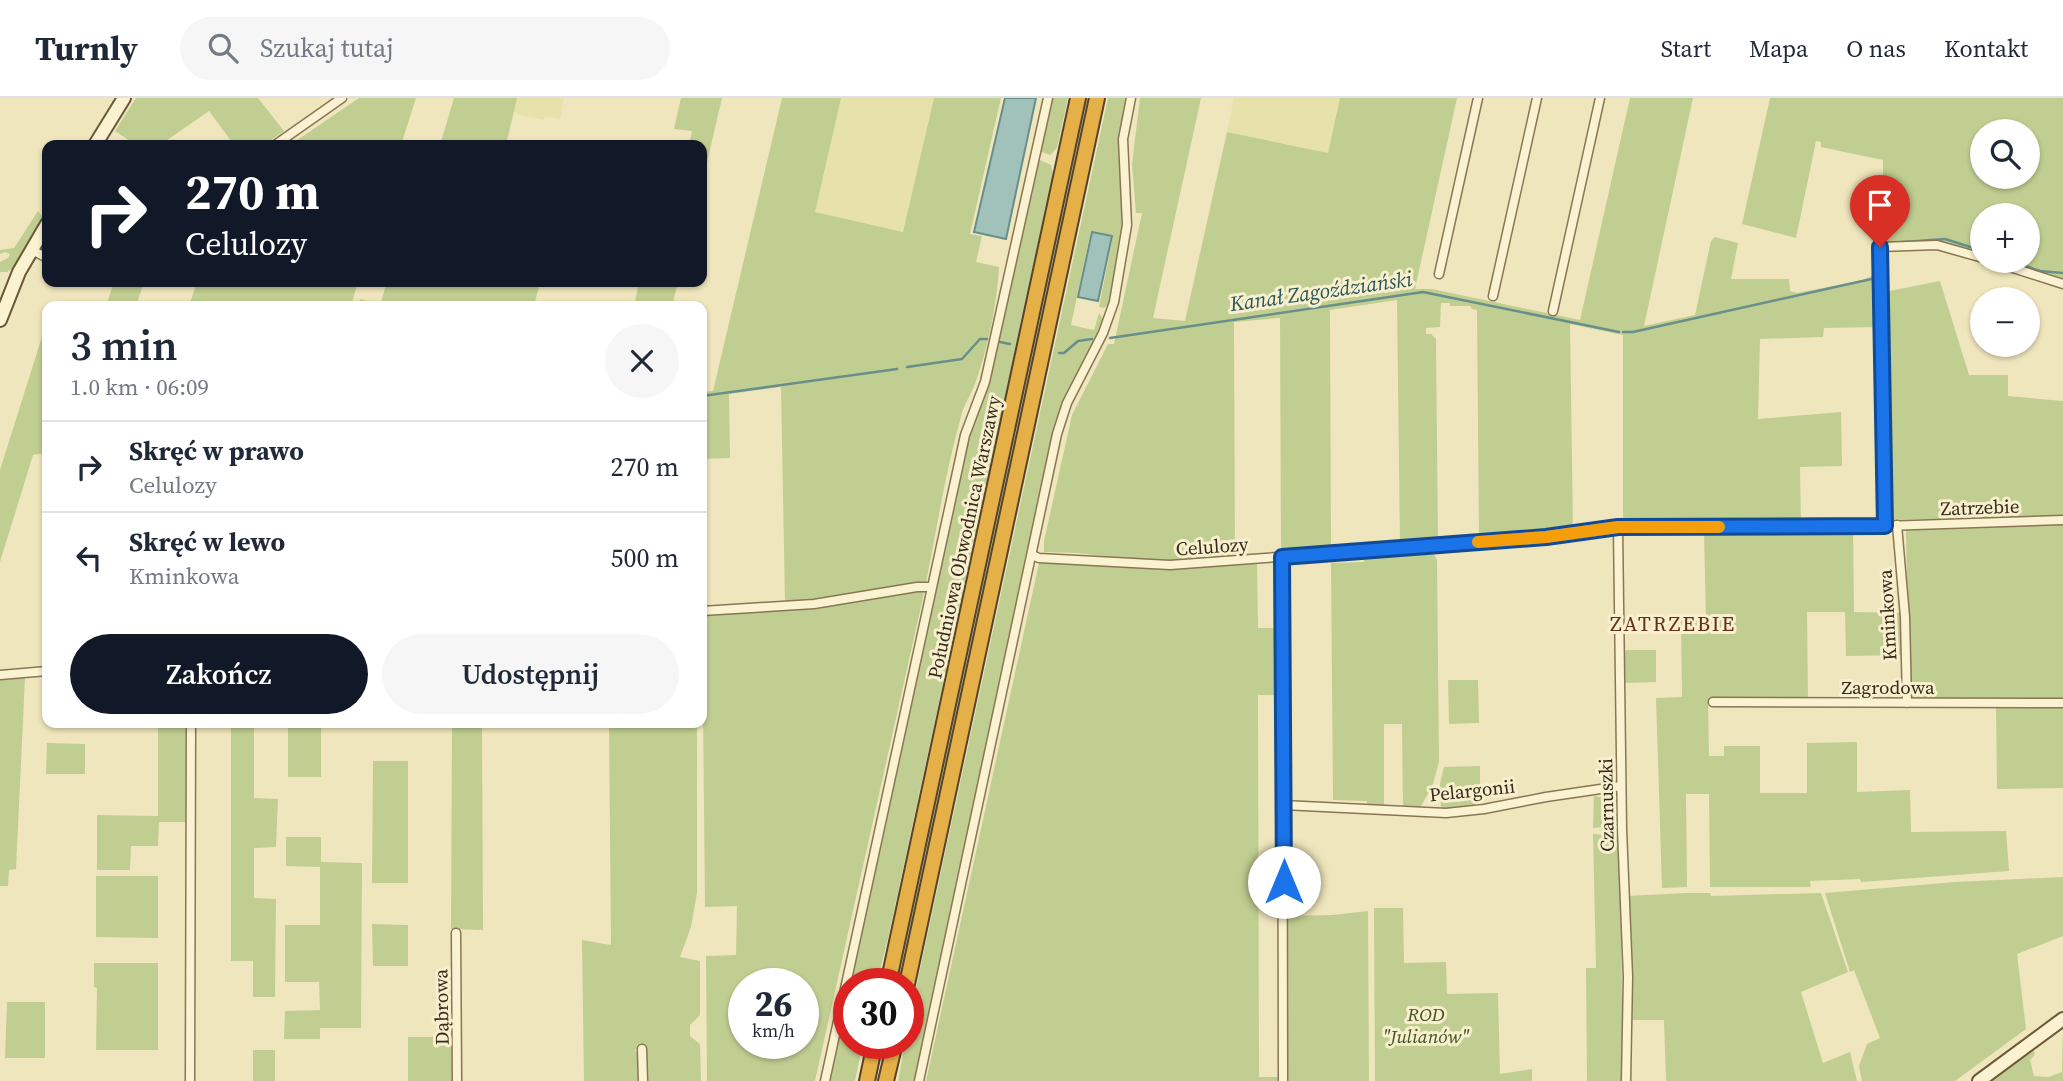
<!DOCTYPE html>
<html lang="pl">
<meta charset="utf-8">
<style>
:root{--surface:#fff;--page:#f6f6f7;--text:#1f2937;--muted:#747a83;--line:#e0e1e3;--accent:#111827}
body{margin:0;font-family:"Source Serif 4",serif;background:var(--page);color:var(--text);height:100vh;display:flex;flex-direction:column;font-size:26px;white-space:nowrap}
*{box-sizing:border-box;margin:0}
p{font-size:23px;color:var(--muted)}
.icon{flex:none;width:38px;height:38px;fill:none;stroke:currentColor;stroke-width:2;stroke-linecap:round;stroke-linejoin:round}
.map{position:relative;flex:1;overflow:hidden}
.panel{position:absolute;left:42px;top:203px;width:665px;height:427px;display:flex;flex-direction:column;background:var(--surface);border-radius:14px;box-shadow:0 2px 5px #0004}
.panel>*{flex:none}
.guide{position:absolute;left:42px;top:42px;width:665px;height:147px;border-radius:14px;box-shadow:0 2px 5px #0004;background:#111827;color:#fff;overflow:hidden}
.tools{position:absolute;left:1970px;top:21px;display:grid;gap:14px}
.tools a{display:grid;place-items:center;width:70px;height:70px;border-radius:50%;background:var(--surface);box-shadow:0 2px 5px #0004;font-size:35px}
.speed{position:absolute;left:728px;top:870px;display:flex;gap:14px;font-size:35px;font-weight:700;text-align:center}
.speed>*{display:grid;place-content:center;width:91px;height:91px;border-radius:50%;background:var(--surface);box-shadow:0 2px 5px #0004;line-height:1}
.speed small{font-size:18px;font-weight:400}
.speed .limit{border:10px solid #d22;background:#fff;color:#111}
.pin{position:absolute;display:grid;place-items:center;width:60px;height:60px;color:#fff;margin:-72px -30px;border-radius:50% 50% 50% 0;rotate:-45deg;box-shadow:0 0 7px #0007}
.pin .icon{rotate:45deg}
.me{position:absolute;width:77px;margin:-38px;rotate:0deg;stroke-linejoin:round;filter:drop-shadow(0 0 5px #0008)}
.turn{display:flex;align-items:center;gap:24px;height:147px;padding:0 28px;font-size:32px}
.turn .icon{width:91px;height:91px;stroke-width:2.5}
.turn b{display:block;font-size:49px;line-height:60px}
.round{display:grid;place-items:center;flex:none;width:74px;height:74px;border-radius:37px;background:var(--page)}
.summary{display:flex;align-items:center;justify-content:space-between;height:119px;padding:0 28px}
h1{font-size:42px;font-weight:600;line-height:52px}
.cta{display:flex;gap:14px;margin-top:auto;padding:14px 28px}
.cta a{flex:1;height:80px;border-radius:42px;background:var(--accent);color:#fff;font-size:28px;font-weight:600;line-height:80px;text-align:center}
.cta a+a{background:var(--page);color:var(--text)}
ul{padding:0;list-style:none}
li{display:flex;align-items:center;gap:21px;height:91px;padding:0 28px;border-top:2px solid var(--line)}
li div{flex:1}
li b{display:block;font-size:26px}
li em{font-style:normal}
header{display:flex;align-items:center;gap:42px;box-sizing:border-box;height:98px;padding:0 35px;background:var(--surface);border-bottom:2px solid var(--line)}
header strong{font-size:33px}
nav{display:flex;gap:38px;margin-inline-start:auto;font-size:24px}
.search{width:490px;height:63px;background:var(--page);display:flex;align-items:center;gap:18px;box-sizing:border-box;padding:0 24px;border-radius:38px;color:var(--muted);font-size:26px}
.map>svg:first-child{display:block}
.farmland{fill:#e6e2aa}
.green{fill:#c1ce91;fill-rule:evenodd}
.water{fill:#a1c1bb;stroke:#688f89;stroke-width:2}
.lines{fill:none;stroke-linecap:round;stroke-linejoin:round}
.stream{stroke:#688f89;stroke-width:2.5}
.street-casing{stroke:#897655;stroke-width:11}
.secondary-casing{stroke:#6b5739;stroke-width:16}
.highway-casing{stroke:#56432a;stroke-width:18}
.street{stroke:#fbf2d1;stroke-width:8}
.secondary{stroke:#fbf2d1;stroke-width:12}
.highway{stroke:#e6b048;stroke-width:14}
.route-casing{stroke:#114b97;stroke-width:18}
.route{stroke:#1a73e8;stroke-width:12}
.slow{stroke:#f59e0b;stroke-width:12}
.labels{text-anchor:middle;dominant-baseline:central;stroke-width:6;stroke-linejoin:round;paint-order:stroke}
.street-label{font-size:19px;fill:#372c1b;stroke:#f7efcd}
.park-label{font-size:19px;font-style:italic;fill:#435520;stroke:#f7efcd}
.water-label{font-size:21px;font-style:italic;fill:#295758;stroke:#f7efcd}
.neighbourhood-label{font-size:21px;letter-spacing:2px;fill:#663018;stroke:#f7efcd}
</style>
<header>
<strong>Turnly</strong>
<div class="search"><svg class="icon" aria-label="search" viewBox="0 0 24 24"><circle cx="10" cy="10" r="6"/><path d="M15 15l6 6"/></svg>Szukaj tutaj</div>
<nav><a>Start</a><a>Mapa</a><a>O nas</a><a>Kontakt</a></nav>
</header>
<div class="map">
<svg width="2063" height="983" viewBox="0 0 2063 983">
<rect width="100%" height="100%" fill="#f0e6bd"/>
<path class="farmland" d="M517,0H564L560,21L545,18L544,22L518,17V15L513,13Z
M841,0H934L904,134L814,114Z
M1234,0H1340L1328,55L1227,34Z"/>
<path class="green" d="M136,0H258L284,33L264,47H234L209,13L160,47H136L115,33Z
M359,0H416L401,47H290Z
M454,0H517L506,47H440Z
M681,0H722L702,86V47H689L692,33L674,31Z
M782,0H841L815,114L903,134L934,0H1001L970,136L982,138L976,164L999,169C997,207 988,250 975,286C971,296 965,305 962,315C946,371 937,429 926,485L801,505L785,504L781,289L729,296L730,360L702,361V294L713,293Z
M1051,0H1068L1057,50L1050,57L1042,54L1040,50Z
M1086,0H1090L900,885L895,886Z
M1108,0H1128L1124,117L1121,151L1109,206L1104,210L1099,209L1113,138L1091,133L1071,227L1094,232L1099,215L1104,222L1059,315L914,983H898L905,945H908V929L925,848Z
M1140,0H1201L1153,220L1185,223L1227,34L1328,55L1340,0H1457L1415,191H1432L1580,222L1630,0H1693L1644,228L1695,217L1711,143L1715,139L1738,145L1731,181H1789L1790,193L1797,195L1863,182L1874,177L1878,178L1879,229L1824,230L1823,239L1760,241L1758,321L1841,314L1842,368L1800,369L1801,426L1623,423V237L1570,226L1573,431L1479,440L1477,212L1472,211L1470,208H1450V205H1441L1440,229L1426,230V236H1431L1436,241L1438,444L1400,447L1397,202L1330,212L1331,452L1281,455L1280,220L1234,224L1235,461L1150,464L1077,455L1044,454V443L1072,317L1108,246H1114L1142,115H1136L1132,66Z
M1770,0H2063V181L2005,163H2028V117H1983V156L1941,145L1883,148V62L1821,49V44L1816,43L1796,140L1742,126ZM1983,33H2028V79H1983Z
M1040,62L1051,67L1053,76L888,840L877,885L850,886L967,338L1028,102L1032,98L1037,65Z
M38,113L43,119L13,170L7,174H0V164L8,160L10,156L5,154L0,156V152L14,150Z
M1940,183L1969,277H2008V298L2063,303V419L1888,422L1884,194Z
M114,184H144L136,208H106Z
M197,184H358L351,208H189Z
M387,184H540L534,208H358L360,201L380,207Z
M639,184H678L672,208H634Z
M46,226L47,355L33,357L0,464V372Z
M2063,425V602H1909L1906,432Z
M1853,433L1854,514L1902,515L1903,557L1846,558L1845,514H1807L1808,601H1708L1709,658H1724V648H1760V695H1807V645L1857,644V694L1910,692L1911,734L2006,733L2009,773L1861,784L1860,781L1810,783L1811,789H1710L1709,696H1686L1687,789L1662,790L1656,600L1682,599L1681,521L1706,520L1704,434Z
M1431,451L1437,462L1439,664L1433,686L1420,710H1403L1402,626H1384V709L1367,708V703L1333,702L1331,465L1364,464V456Z
M1257,464L1258,530H1280L1281,597H1258L1259,979H1281V983H926L1039,465H1103L1172,470Z
M919,492L924,495L815,983H707L706,858L736,857L737,808L705,809L702,516L811,510ZM744,886H803V945H744Z
M1622,552H1656V584L1623,585Z
M25,580L16,771L9,772L8,788H0V582Z
M1448,582H1478L1479,625L1449,626Z
M1996,608H2063V690L1997,691Z
M158,625H186V724H159L158,748H131L130,772H97V717L158,718Z
M231,625H254V700L278,701L276,749L254,750V800L276,801L275,899H253V863H231Z
M288,625H321V679H288Z
M452,625H482L483,832L451,831Z
M609,625H697V795L691,829L680,859L700,863V917L690,927V938L700,946L701,983H645L644,950L635,951L637,956L638,983H584L582,842L611,847Z
M47,645L85,646V676H46Z
M373,663H408V785H372Z
M1480,668V710L1441,712L1440,685L1444,669Z
M1594,698L1612,701L1616,708L1617,728L1593,730Z
M1593,736L1620,738L1623,983H1587L1586,870H1596Z
M286,739H321V764L362,765L361,930H320V941H284L285,913L320,912L319,884H285V827H320V769L286,768Z
M96,778H158V840L96,839Z
M2063,779V838L2017,856L2026,931L1955,983H1862L1859,968L1867,946L1880,940L1854,872L1850,874L1825,795L1955,784Z
M1686,795H1710L1711,798L1821,795L1848,874L1801,894L1823,965L1850,954L1857,983H1666L1664,922H1630L1627,798Z
M1374,810H1403L1404,865L1446,864L1447,896L1498,895L1500,976L1532,971V983H1375Z
M1368,813L1369,983H1285L1286,818L1332,817Z
M372,826L408,827V868H373Z
M94,865H158V952H96L97,890L94,889Z
M849,892V945H863L855,983H829Z
M7,904H45V960H5Z
M2063,928V983H1991L2033,952L2035,956L2030,962L2034,978L2049,979L2062,974Z
M408,939H452V983H408Z
M253,952H275V983H253Z"/>
<path class="water" d="M1005,0H1036L1006,141L974,134Z
M1092,134L1112,138L1098,203L1078,199Z"/>
<g class="lines">
<path class="stream" d="M1876,145V166
M1890,145L1945,141L1983,153
M2011,163L2040,173L2063,175
M1623,234H1633L1876,180
M1110,240L1423,194L1619,234
M1000,244L1010,246
M1059,255H1064L1078,243L1092,241
M907,269L962,261L980,241H987
M702,298L897,271"/>
<g class="street-casing">
<path id="street" d="M275,47L342,0
M32,152L47,160
M1991,163L2063,186
M1439,176L1478,0
M1493,198L1537,0
M1553,213L1600,0
M1897,427L1905,519L1907,605
M1885,428L1880,149L1937,147L1983,160
M1618,430L1622,731L1628,879L1626,983
M1032,457L1039,460L1170,467L1546,439L1618,430L1885,428L2063,422
M1282,459L1283,983
M702,513L814,506L917,489H932
M0,577L47,573
M1713,604L2063,605
M1283,707L1446,715L1484,711L1546,699L1621,688
M456,835L457,983
M642,951L643,983
M190,983L191,625
M825,983L959,365L965,337L985,284L1048,0
M919,983L1057,336L1067,305L1103,235L1114,204L1127,127L1123,41L1131,0"/>
</g>
<g class="secondary-casing">
<path id="secondary" d="M95,47L124,0
M0,222L19,174L47,126
M1979,983L2063,921"/>
</g>
<g class="highway-casing">
<path id="highway" d="M888,886L1078,0
M907,886L1097,0
M867,983L875,945
M886,983L895,945"/>
</g>
<use href="#street" class="street"/>
<use href="#secondary" class="secondary"/>
<use href="#highway" class="highway"/>
</g>
<g class="lines">
<g class="route-casing">
<path id="route" d="M1284,784L1282,459L1546,439L1618,429L1885,428L1880,149"/>
</g>
<use href="#route" class="route"/>
<path class="slow" d="M1478,444L1546,439L1618,429H1719"/>
</g>
<g class="labels">
<g class="street-label">
<text transform="translate(1980 409) rotate(-2)">Zatrzebie</text>
<text transform="translate(964 439) rotate(-78)">Południowa Obwodnica Warszawy</text>
<text transform="translate(1212 448) rotate(-4)">Celulozy</text>
<text transform="translate(1887 517) rotate(-93)">Kminkowa</text>
<text x="1888" y="589">Zagrodowa</text>
<text transform="translate(1472 692) rotate(-6)">Pelargonii</text>
<text transform="translate(1606 707) rotate(-91)">Czarnuszki</text>
<text transform="translate(441 909) rotate(-91)">Dąbrowa</text>
</g>
<g class="park-label">
<text x="1426" y="916">ROD<tspan x="1426" dy="22">"Julianów"</tspan></text>
</g>
<g class="water-label">
<text transform="translate(1321 193) rotate(-8)">Kanał Zagoździański</text>
</g>
<g class="neighbourhood-label">
<text x="1673" y="525">ZATRZEBIE</text>
</g>
</g>
</svg>
<div class="tools">
<a><svg class="icon" aria-label="search" viewBox="0 0 24 24"><circle cx="10" cy="10" r="6"/><path d="M15 15l6 6"/></svg></a>
<a>+</a>
<a>−</a>
</div>
<div class="speed"><div>26<small>km/h</small></div><div class="limit">30</div></div>
<div class="pin" style="left:1880px;top:149px;background:#d93025"><svg class="icon" aria-label="arrive" viewBox="0 0 24 24"><path d="M6 21V4h12l-3 4 3 4H6"/></svg></div>
<svg class="me" style="left:1284px;top:784px" viewBox="-20 -20 40 40"><circle r="19" fill="#fff"/><path d="M0-13L10 11 0 6-10 11z" fill="#1a73e8"/></svg>
<div class="guide">
<div class="turn"><svg class="icon" aria-label="right" viewBox="0 0 24 24"><path d="M7 20v-9h11M14 6l5 5-5 5"/></svg><div><b>270 m</b>Celulozy</div></div>
</div>
<section class="panel">
<div class="summary"><div><h1>3 min</h1><p>1.0 km · 06:09</p></div><a class="round"><svg class="icon" aria-label="close" viewBox="0 0 24 24"><path d="M6 6l12 12M18 6L6 18"/></svg></a></div>
<ul>
<li><svg class="icon" aria-label="right" viewBox="0 0 24 24"><path d="M7 20v-9h11M14 6l5 5-5 5"/></svg><div><b>Skręć w prawo</b><p>Celulozy</p></div><em>270 m</em></li>
<li><svg class="icon" aria-label="left" viewBox="0 0 24 24"><path d="M17 20v-9H6M10 6l-5 5 5 5"/></svg><div><b>Skręć w lewo</b><p>Kminkowa</p></div><em>500 m</em></li>
</ul>
<div class="cta"><a>Zakończ</a><a>Udostępnij</a></div>
</section>
</div>
